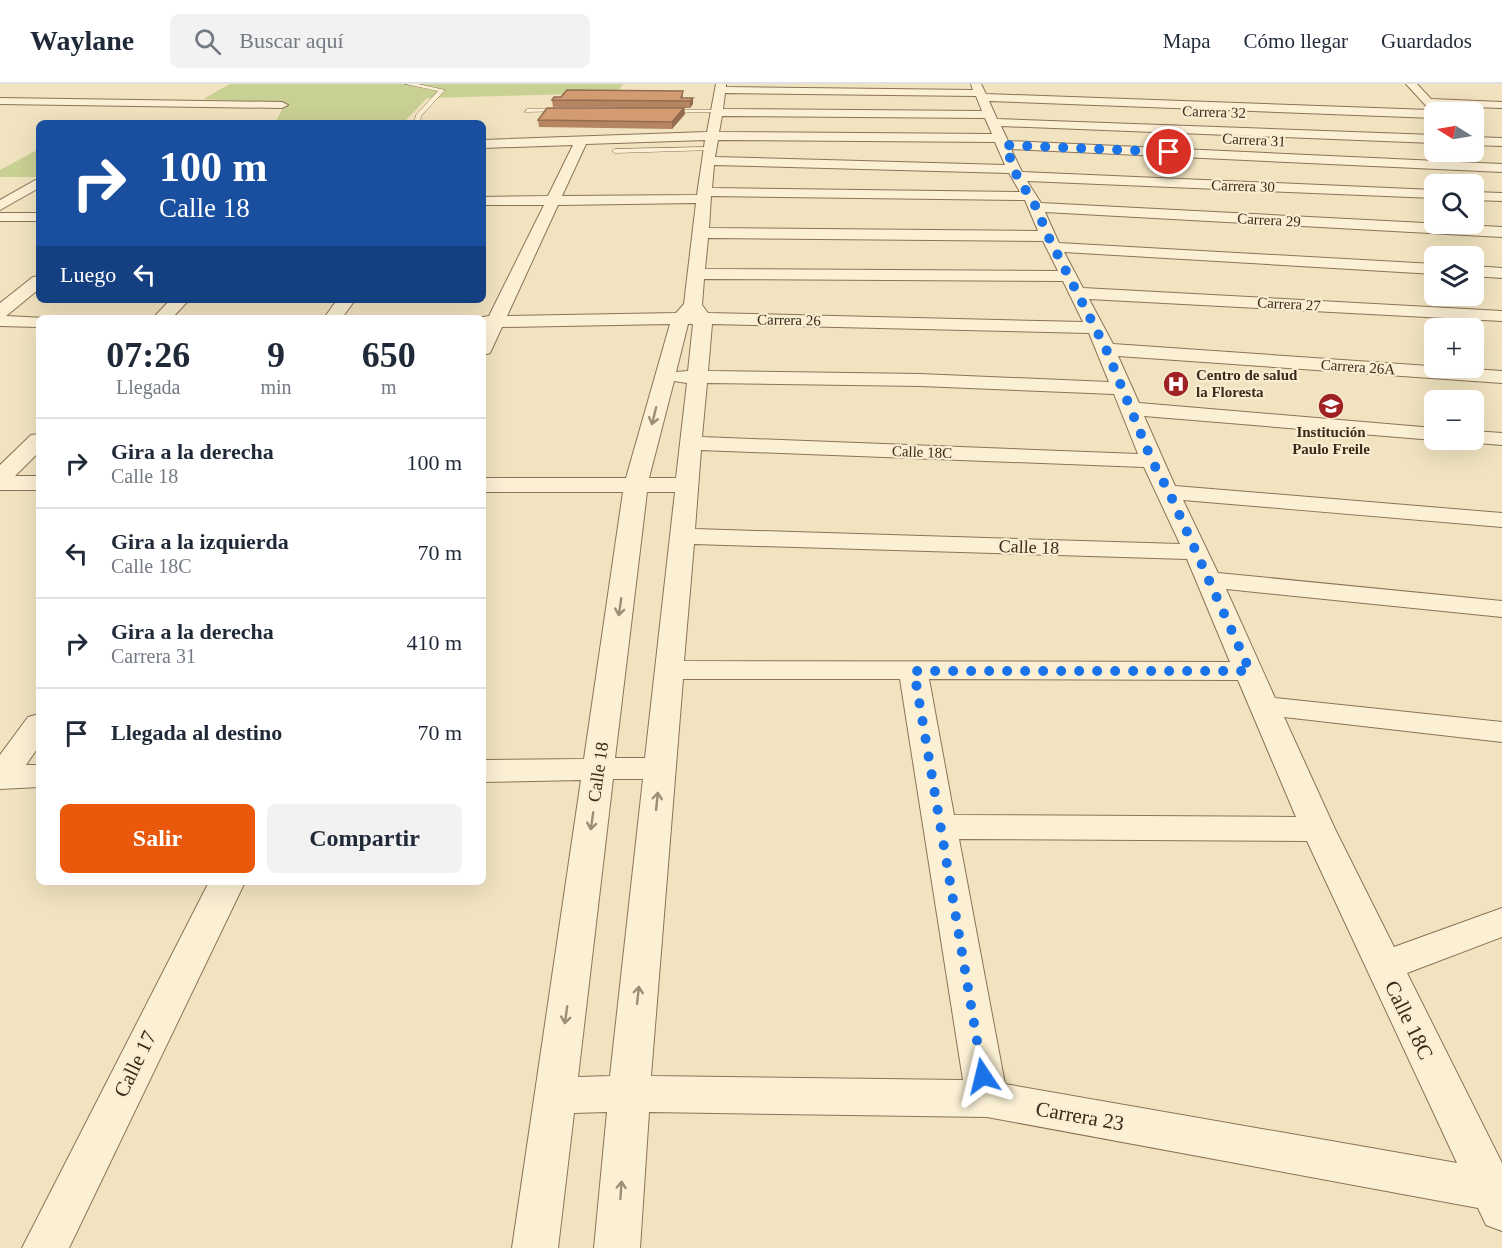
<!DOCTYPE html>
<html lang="es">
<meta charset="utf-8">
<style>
:root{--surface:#fff;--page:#f2f2f3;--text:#1f2937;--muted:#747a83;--line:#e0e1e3;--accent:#ea580c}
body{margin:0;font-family:"Times New Roman",serif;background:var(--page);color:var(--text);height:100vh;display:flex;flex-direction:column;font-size:22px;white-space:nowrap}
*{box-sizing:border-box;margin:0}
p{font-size:20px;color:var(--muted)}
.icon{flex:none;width:33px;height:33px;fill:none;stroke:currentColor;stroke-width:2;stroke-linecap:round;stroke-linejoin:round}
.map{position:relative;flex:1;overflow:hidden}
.sheet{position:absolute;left:36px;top:231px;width:450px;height:570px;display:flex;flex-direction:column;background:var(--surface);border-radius:9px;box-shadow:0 6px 24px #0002}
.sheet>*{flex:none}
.guide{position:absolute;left:36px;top:36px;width:450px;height:183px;border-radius:9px;box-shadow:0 6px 24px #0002;background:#1a4fa0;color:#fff;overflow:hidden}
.needle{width:39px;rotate:281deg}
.controls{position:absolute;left:1424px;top:18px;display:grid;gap:12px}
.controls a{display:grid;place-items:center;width:60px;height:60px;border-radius:9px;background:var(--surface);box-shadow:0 6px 24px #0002;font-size:30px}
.pin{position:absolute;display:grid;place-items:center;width:51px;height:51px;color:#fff;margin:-26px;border:3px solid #fff;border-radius:50%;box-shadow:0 2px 6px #0007}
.me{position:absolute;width:66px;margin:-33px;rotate:350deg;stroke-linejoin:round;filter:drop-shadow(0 0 4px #0008)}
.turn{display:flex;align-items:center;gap:21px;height:126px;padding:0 24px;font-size:27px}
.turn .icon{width:78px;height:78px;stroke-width:2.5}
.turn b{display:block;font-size:42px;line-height:51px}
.then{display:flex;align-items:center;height:57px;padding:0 24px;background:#0003;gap:12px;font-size:22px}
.eta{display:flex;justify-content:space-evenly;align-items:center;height:102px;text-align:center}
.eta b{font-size:36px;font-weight:600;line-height:42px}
.primary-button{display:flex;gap:12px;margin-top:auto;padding:12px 24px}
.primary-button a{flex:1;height:69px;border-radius:9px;background:var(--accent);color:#fff;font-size:24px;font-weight:600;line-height:69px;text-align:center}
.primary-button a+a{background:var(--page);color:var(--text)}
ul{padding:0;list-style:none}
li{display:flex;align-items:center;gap:18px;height:90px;padding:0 24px;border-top:2px solid var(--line)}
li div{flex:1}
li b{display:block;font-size:22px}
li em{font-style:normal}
header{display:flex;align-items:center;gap:36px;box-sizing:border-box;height:84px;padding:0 30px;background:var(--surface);border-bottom:2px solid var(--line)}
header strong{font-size:28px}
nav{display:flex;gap:33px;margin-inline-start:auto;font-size:21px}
.search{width:420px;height:54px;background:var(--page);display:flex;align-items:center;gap:15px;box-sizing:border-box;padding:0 21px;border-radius:9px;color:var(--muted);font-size:22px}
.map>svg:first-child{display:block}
.green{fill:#c9d093}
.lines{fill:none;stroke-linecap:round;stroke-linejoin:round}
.lane-casing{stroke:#8c7356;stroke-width:1}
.street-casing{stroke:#8c7356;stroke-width:2}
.lane{fill:#fbf0d4;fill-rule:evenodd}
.street{fill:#fbf0d4;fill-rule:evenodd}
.wall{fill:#b58562}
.shaded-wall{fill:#946c50}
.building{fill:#d39b72;stroke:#946c50;stroke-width:1.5}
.oneway{stroke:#9a8e78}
.route{stroke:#1a73e8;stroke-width:10;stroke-dasharray:0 18}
.labels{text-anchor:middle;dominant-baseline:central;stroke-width:4.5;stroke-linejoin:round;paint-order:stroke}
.far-street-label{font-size:15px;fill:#3a2b1c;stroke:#f8edd0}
.far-poi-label{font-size:15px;font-weight:bold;fill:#3a2b1c;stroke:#f8edd0;text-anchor:start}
.street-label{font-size:18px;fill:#3a2b1c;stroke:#f8edd0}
.near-street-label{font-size:21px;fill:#3a2b1c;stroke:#f8edd0}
</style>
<header>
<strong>Waylane</strong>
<div class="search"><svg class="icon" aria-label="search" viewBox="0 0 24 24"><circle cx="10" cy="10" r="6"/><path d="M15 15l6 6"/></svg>Buscar aquí</div>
<nav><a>Mapa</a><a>Cómo llegar</a><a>Guardados</a></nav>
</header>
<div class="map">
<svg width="1502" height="1164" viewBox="0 0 1502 1164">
<rect width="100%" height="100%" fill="#f1e3c0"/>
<path class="green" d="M230,0H623L617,9L427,14L406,36L409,39H275L285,20L203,15Z
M39,65V93H0V86Z"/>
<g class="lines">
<g class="lane-casing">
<path id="lane" d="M405,0H418L445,6L421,32L420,39H414L416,31L438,7Z
M527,25H563L566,27L525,28Z
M665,26H716L719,28L663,29Z
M710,63L712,66L615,69L612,67L615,65Z"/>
</g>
<g class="street-casing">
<path id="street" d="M716,0H726V3L973,6L971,0H981L986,10L1430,26L1406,0H1417L1431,15L1502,18V24L1438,22L1444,28H1434V34L989,17L997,35L1434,51V59L1001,42L1008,57L1502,80V88L1011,65L1022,88L1434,106V114L1027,97L1041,119L1502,143V153L1045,128L1059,159L1434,180V190L1064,168L1083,204L1502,227V237L1089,215L1113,260L1502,287V299L1118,272L1139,319L1434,344V356H1438H1434L1144,332L1175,402L1502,429V443L1183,416L1218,489L1502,517V533L1226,505L1275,614L1502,638V658L1284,633L1335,745L1394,863L1502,824V853L1407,889L1502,1079V1147L1486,1141L1478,1124L987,1033L649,1028L640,1164H594L607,1028L574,1029L558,1164H512L581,696L483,698V676L584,675L623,408H483V394H626L670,240L502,243L490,269L483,271V234H477L489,232L544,121H483V113L548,112L573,61L483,64V56L707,48ZM725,9L976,12L982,27L723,25ZM722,32L985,34L992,50L719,48ZM705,56L697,111L562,112L586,60ZM718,56L995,58L1005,81L715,73ZM714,81L1009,89L1020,108L712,104ZM711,112L1025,116L1038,147L709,144ZM696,119L684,220L676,229L507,232L558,121ZM708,154L1043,157L1058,187L705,185ZM704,195L1063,197L1083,238L708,229L702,221ZM688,240H693L688,287L676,288ZM712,240L1089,249L1109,298L920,290L708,287ZM674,297L687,299L676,394H649ZM707,299L920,302L1114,310L1138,370L702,353ZM701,366L1144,383L1180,460L695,445ZM647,408H675L645,674H615ZM694,460L1187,475L1230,578L684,577ZM683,595H900L963,996L651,992ZM929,595L1238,596L1296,733L954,731ZM613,695H643L610,992L578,993ZM959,755L1307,757L1457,1079L1005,1000Z
M0,14L282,18L288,21L282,24L0,20Z
M1473,53L1502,54V62L1473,61Z
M39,94V104L0,126V116Z
M1473,108L1502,109V117L1473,116Z
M0,129H39V137H0Z
M1473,182L1502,184V194L1473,192Z
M39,192V205L6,232L45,234H39V243L0,242V219L33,193Z
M170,216H189L172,234H153Z
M337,216H355L342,234H324Z
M1473,347L1502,349V361L1465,358L1464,356H1473Z
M39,350V368L15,392H39V406H0V381L31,351Z
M39,630V662L26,681H39V703L0,705V671L28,633Z
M209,798H245L69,1164H22Z"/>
</g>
<use href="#lane" class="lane"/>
<use href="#street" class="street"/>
</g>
<path class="wall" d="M683,7V14H693V20L690,24H684L685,30L672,45L539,43L538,36L673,24L553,23L552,16L561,13Z"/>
<path class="shaded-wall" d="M693,14V20L690,24V17Z
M684,24L685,30L672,45V38Z"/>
<path class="building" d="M567,6L683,7L681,14H693L690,17L552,16L554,13H561Z
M547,24H684L672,38L538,36Z"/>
<defs><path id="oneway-shaft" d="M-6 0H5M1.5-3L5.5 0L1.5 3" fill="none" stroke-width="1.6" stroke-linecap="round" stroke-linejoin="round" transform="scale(1.5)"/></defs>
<g class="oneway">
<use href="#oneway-shaft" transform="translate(654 332) rotate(104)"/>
<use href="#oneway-shaft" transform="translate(620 523) rotate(98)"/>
<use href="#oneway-shaft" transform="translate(657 717) rotate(-84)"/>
<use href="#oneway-shaft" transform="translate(592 737) rotate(98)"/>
<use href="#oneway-shaft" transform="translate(638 911) rotate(-84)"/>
<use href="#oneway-shaft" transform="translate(566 931) rotate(98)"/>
<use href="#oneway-shaft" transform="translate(621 1106) rotate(-86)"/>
</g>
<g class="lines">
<path class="route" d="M983,992L914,587H1250L1169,408L1152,377L1106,265L1048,152L1036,123L1017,92L1005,61L1169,68"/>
</g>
<defs>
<g id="hospital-disc" transform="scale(1.35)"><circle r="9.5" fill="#a02121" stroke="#f8edd0"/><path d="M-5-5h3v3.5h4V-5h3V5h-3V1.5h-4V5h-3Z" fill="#fff"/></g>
<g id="school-disc" transform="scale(1.35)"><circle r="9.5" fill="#a02121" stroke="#f8edd0"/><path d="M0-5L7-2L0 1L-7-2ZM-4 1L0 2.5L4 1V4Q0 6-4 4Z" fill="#fff"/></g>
</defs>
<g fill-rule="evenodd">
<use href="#hospital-disc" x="1176" y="300"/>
<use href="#school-disc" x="1331" y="322"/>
</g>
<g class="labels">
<g class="far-street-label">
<text transform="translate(1214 28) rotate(2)">Carrera 32</text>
<text transform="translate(1254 56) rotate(3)">Carrera 31</text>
<text transform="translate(1243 102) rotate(2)">Carrera 30</text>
<text transform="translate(1269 136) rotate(3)">Carrera 29</text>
<text transform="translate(1289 220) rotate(3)">Carrera 27</text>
<text transform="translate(789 236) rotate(1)">Carrera 26</text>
<text transform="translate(1358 283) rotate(4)">Carrera 26A</text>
<text transform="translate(922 368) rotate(2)">Calle 18C</text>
</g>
<g class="far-poi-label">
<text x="1196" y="291">Centro de salud<tspan x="1196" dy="17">la Floresta</tspan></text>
<text x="1331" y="348" text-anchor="middle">Institución<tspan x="1331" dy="17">Paulo Freile</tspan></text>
</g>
<g class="street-label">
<text transform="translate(1029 463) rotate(2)">Calle 18</text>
<text transform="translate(598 688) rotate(-82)">Calle 18</text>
</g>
<g class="near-street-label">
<text transform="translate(1409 936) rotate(64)">Calle 18C</text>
<text transform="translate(135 980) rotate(-64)">Calle 17</text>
<text transform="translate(1080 1032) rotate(10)">Carrera 23</text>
</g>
</g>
</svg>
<div class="controls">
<a><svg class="needle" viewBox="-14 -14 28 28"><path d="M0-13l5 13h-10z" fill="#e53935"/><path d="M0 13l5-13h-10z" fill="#747a83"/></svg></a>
<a><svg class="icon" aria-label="search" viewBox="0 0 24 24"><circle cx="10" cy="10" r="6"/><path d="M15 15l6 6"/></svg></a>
<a><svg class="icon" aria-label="layers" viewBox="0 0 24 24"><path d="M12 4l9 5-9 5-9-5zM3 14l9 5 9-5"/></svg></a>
<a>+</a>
<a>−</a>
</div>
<div class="pin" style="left:1169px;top:68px;background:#d93025"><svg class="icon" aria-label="arrive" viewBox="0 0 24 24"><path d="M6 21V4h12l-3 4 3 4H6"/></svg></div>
<svg class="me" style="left:983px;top:992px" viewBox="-20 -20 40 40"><path d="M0-17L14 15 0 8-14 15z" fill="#1a73e8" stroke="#fff" stroke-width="4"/></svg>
<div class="guide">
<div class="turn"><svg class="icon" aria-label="right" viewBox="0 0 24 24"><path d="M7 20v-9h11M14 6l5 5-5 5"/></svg><div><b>100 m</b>Calle 18</div></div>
<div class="then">Luego<svg class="icon" aria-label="left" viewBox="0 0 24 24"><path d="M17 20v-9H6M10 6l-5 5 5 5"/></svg></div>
</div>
<section class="sheet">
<div class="eta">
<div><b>07:26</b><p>Llegada</p></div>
<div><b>9</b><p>min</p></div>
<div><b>650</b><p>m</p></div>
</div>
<ul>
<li><svg class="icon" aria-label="right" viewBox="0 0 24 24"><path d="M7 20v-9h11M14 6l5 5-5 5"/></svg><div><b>Gira a la derecha</b><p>Calle 18</p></div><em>100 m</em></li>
<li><svg class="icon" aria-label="left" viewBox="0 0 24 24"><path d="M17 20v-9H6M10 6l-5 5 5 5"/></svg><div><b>Gira a la izquierda</b><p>Calle 18C</p></div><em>70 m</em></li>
<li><svg class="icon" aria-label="right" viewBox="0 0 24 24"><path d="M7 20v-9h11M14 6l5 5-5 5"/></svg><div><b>Gira a la derecha</b><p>Carrera 31</p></div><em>410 m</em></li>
<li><svg class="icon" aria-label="arrive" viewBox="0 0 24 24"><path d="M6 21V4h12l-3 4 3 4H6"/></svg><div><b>Llegada al destino</b></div><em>70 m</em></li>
</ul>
<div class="primary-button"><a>Salir</a><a>Compartir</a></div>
</section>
</div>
